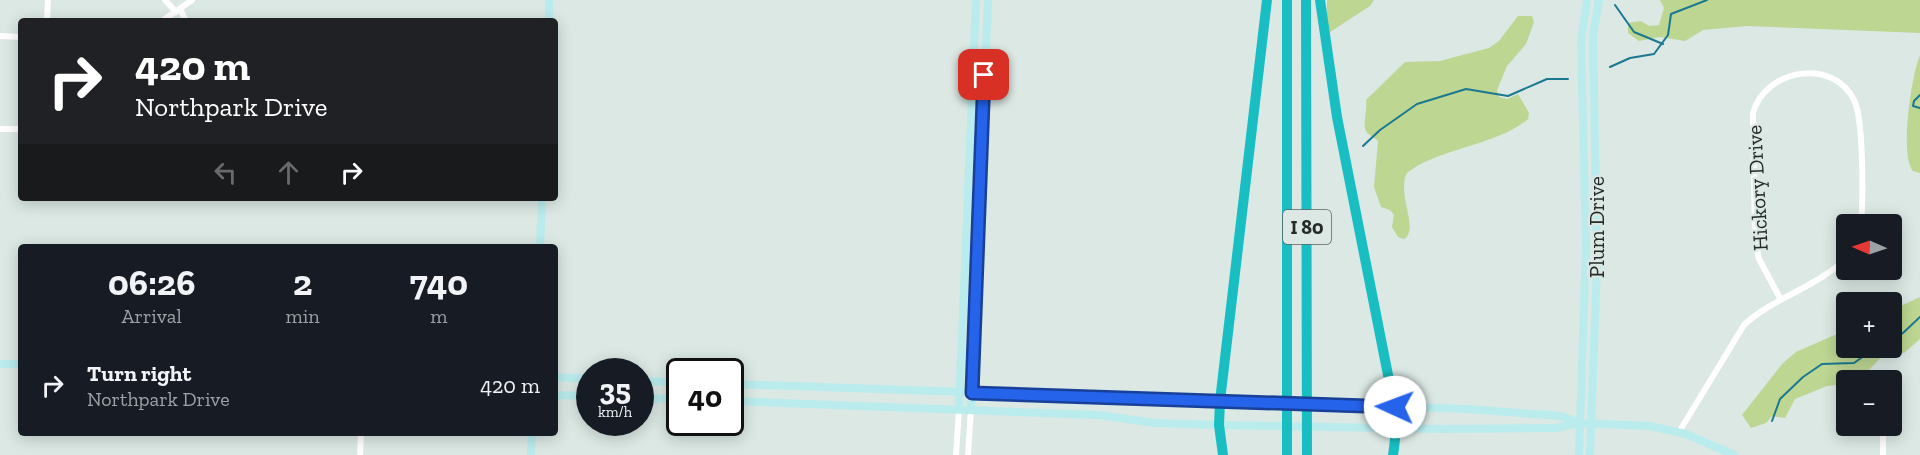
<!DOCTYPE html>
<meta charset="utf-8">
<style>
:root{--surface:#171b24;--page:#242831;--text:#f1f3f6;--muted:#9ea1a6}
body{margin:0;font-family:"Zilla Slab",serif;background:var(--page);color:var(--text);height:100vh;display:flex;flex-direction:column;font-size:22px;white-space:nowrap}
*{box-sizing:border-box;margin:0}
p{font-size:20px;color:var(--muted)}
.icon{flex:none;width:33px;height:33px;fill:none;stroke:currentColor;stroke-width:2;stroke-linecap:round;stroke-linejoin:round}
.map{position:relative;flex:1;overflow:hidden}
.side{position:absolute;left:18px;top:244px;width:540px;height:192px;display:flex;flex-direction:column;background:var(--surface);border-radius:6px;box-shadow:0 3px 15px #0003}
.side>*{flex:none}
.banner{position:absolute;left:18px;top:18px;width:540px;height:183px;border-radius:6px;box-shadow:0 3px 15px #0003;background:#202124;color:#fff;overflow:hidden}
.needle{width:39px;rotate:272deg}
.tools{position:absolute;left:1836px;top:214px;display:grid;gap:12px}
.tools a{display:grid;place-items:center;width:66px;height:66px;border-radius:6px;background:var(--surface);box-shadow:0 3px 15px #0003;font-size:30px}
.speed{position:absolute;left:576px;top:358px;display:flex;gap:12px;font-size:30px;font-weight:700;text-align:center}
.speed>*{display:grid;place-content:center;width:78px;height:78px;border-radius:50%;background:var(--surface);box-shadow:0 3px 15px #0003;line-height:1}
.speed small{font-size:15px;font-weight:400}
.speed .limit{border:3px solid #111;border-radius:9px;background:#fff;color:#111}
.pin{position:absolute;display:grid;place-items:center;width:51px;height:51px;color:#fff;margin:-26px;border-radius:12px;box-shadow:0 3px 9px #0006}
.me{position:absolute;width:66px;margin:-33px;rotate:272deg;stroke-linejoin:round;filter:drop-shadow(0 0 4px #0008)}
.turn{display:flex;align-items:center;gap:21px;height:126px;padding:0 18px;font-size:27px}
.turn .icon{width:78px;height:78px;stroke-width:2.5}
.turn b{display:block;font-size:42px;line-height:51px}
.lanes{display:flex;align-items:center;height:57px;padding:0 18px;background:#0003;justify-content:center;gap:30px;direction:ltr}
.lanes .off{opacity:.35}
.eta{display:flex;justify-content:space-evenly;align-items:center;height:102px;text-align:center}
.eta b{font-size:36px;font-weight:700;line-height:42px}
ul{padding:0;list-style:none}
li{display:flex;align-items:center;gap:18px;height:78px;padding:0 18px}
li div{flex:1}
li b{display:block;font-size:22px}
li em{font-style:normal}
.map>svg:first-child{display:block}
.green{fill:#bdd692}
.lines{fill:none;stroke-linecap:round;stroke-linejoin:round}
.stream{stroke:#1a7890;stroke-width:2}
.street{stroke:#fff;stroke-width:6}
.secondary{stroke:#baeced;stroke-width:8}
.highway{stroke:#19bec3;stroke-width:10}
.route-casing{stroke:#184099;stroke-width:15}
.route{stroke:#2563eb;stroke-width:10}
.labels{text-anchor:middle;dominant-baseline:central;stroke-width:4.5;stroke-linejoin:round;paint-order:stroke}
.shield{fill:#dbe8e4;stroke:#5c6360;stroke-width:1.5}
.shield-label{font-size:20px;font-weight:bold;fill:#252a28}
.street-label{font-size:21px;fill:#252a28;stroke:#dbe8e4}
</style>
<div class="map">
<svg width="1920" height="455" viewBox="0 0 1920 455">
<rect width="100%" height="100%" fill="#dbe8e4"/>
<path class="green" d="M1327,0H1374L1370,6L1327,34Z
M1660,0H1920V33L1747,26L1703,30L1685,41L1660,37L1639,41L1628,33V23L1641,21L1649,26L1659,25L1664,8Z
M1518,16H1532L1534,22L1526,44L1507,66L1497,90L1499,97L1507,99L1518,94L1529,113L1528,119C1498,145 1435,149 1407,173C1396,194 1420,229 1404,239L1398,237L1392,227L1394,215L1390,210L1381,207L1374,187L1378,141C1374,137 1368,135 1366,131C1362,124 1368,110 1366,100L1405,62L1440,61L1489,48L1499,41Z
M1920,55V173L1913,171C1899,155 1912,73 1920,55Z
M1920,297V339L1904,353L1889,349L1868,371L1844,384L1827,386L1795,399L1785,418L1772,416L1766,423L1751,428L1742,415L1783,363L1796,352L1846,330V348H1892V310Z"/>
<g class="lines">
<path class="stream" d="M1615,5L1634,32L1663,44
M1610,67L1630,58L1654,54L1668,35L1671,14L1707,0
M1920,95L1914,101L1913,106L1920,108
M1363,146L1380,130L1417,104L1466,89L1508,96L1547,79H1568
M1892,338L1903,333L1920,317
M1772,421L1780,399L1803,377L1822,364L1854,363L1875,348"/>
<path class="street" d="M165,0L176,12
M180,9L186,21
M47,21L48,0
M162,21L192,0
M0,36L21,37
M0,129H21
M1781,300L1759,259L1755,239L1753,113C1765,69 1833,57 1854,100C1864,119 1863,201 1861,225
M1679,432L1744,325C1774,297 1818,287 1846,258
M360,455L361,434
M956,455L959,409
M968,455L971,409
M1883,455V434"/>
<path class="secondary" d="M549,21V0
M540,248L542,198
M0,364H21
M555,377L590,379
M640,381L680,382
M730,384L1467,409L1561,416L1579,423
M555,395L590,396
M640,398L680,399
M730,401L1098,415L1155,423L1219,425L1443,429L1556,428L1579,423L1650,426L1686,434L1734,455
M959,409L976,0
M971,409L988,0
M531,455L532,434
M1579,455L1586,245L1581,41L1587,0
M1590,455L1597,264L1593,35L1599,0"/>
<path class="highway" d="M1287,0V455
M1306,0L1307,455
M1320,0L1337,117L1389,380C1398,404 1397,430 1393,455
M1223,455L1219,425L1220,401L1267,0"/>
</g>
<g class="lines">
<g class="route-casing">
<path id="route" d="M984,75L972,393L1395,407"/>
</g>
<use href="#route" class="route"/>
</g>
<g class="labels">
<rect class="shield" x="1283" y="210" width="48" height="34" rx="4.5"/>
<g class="shield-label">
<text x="1307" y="227">I 80</text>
</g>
<g class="street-label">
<text transform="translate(1757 188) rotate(-93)">Hickory Drive</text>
<text transform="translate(1596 227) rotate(-90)">Plum Drive</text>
</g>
</g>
</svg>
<div class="tools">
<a><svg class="needle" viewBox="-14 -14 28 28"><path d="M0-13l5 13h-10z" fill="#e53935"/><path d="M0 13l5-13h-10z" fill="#9ea1a6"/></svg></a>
<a>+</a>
<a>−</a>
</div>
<div class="speed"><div>35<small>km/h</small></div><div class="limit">40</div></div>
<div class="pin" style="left:984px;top:75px;background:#d93025"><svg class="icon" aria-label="arrive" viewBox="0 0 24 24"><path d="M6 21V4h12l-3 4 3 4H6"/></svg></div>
<svg class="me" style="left:1395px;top:407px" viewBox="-20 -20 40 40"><circle r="19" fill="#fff"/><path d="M0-13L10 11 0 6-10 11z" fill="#2563eb"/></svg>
<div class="banner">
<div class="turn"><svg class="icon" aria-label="right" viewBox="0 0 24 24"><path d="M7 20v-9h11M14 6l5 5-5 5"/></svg><div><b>420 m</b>Northpark Drive</div></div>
<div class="lanes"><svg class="icon off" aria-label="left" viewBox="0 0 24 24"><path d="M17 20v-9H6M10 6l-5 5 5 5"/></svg><svg class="icon off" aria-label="ahead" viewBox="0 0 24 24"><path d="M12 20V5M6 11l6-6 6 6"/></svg><svg class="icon" aria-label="right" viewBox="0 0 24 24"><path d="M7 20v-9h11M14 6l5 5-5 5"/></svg></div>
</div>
<section class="side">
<div class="eta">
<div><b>06:26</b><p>Arrival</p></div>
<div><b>2</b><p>min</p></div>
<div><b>740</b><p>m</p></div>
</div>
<ul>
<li><svg class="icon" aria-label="right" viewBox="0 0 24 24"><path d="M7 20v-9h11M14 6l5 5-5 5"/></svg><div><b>Turn right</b><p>Northpark Drive</p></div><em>420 m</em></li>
</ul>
</section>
</div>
